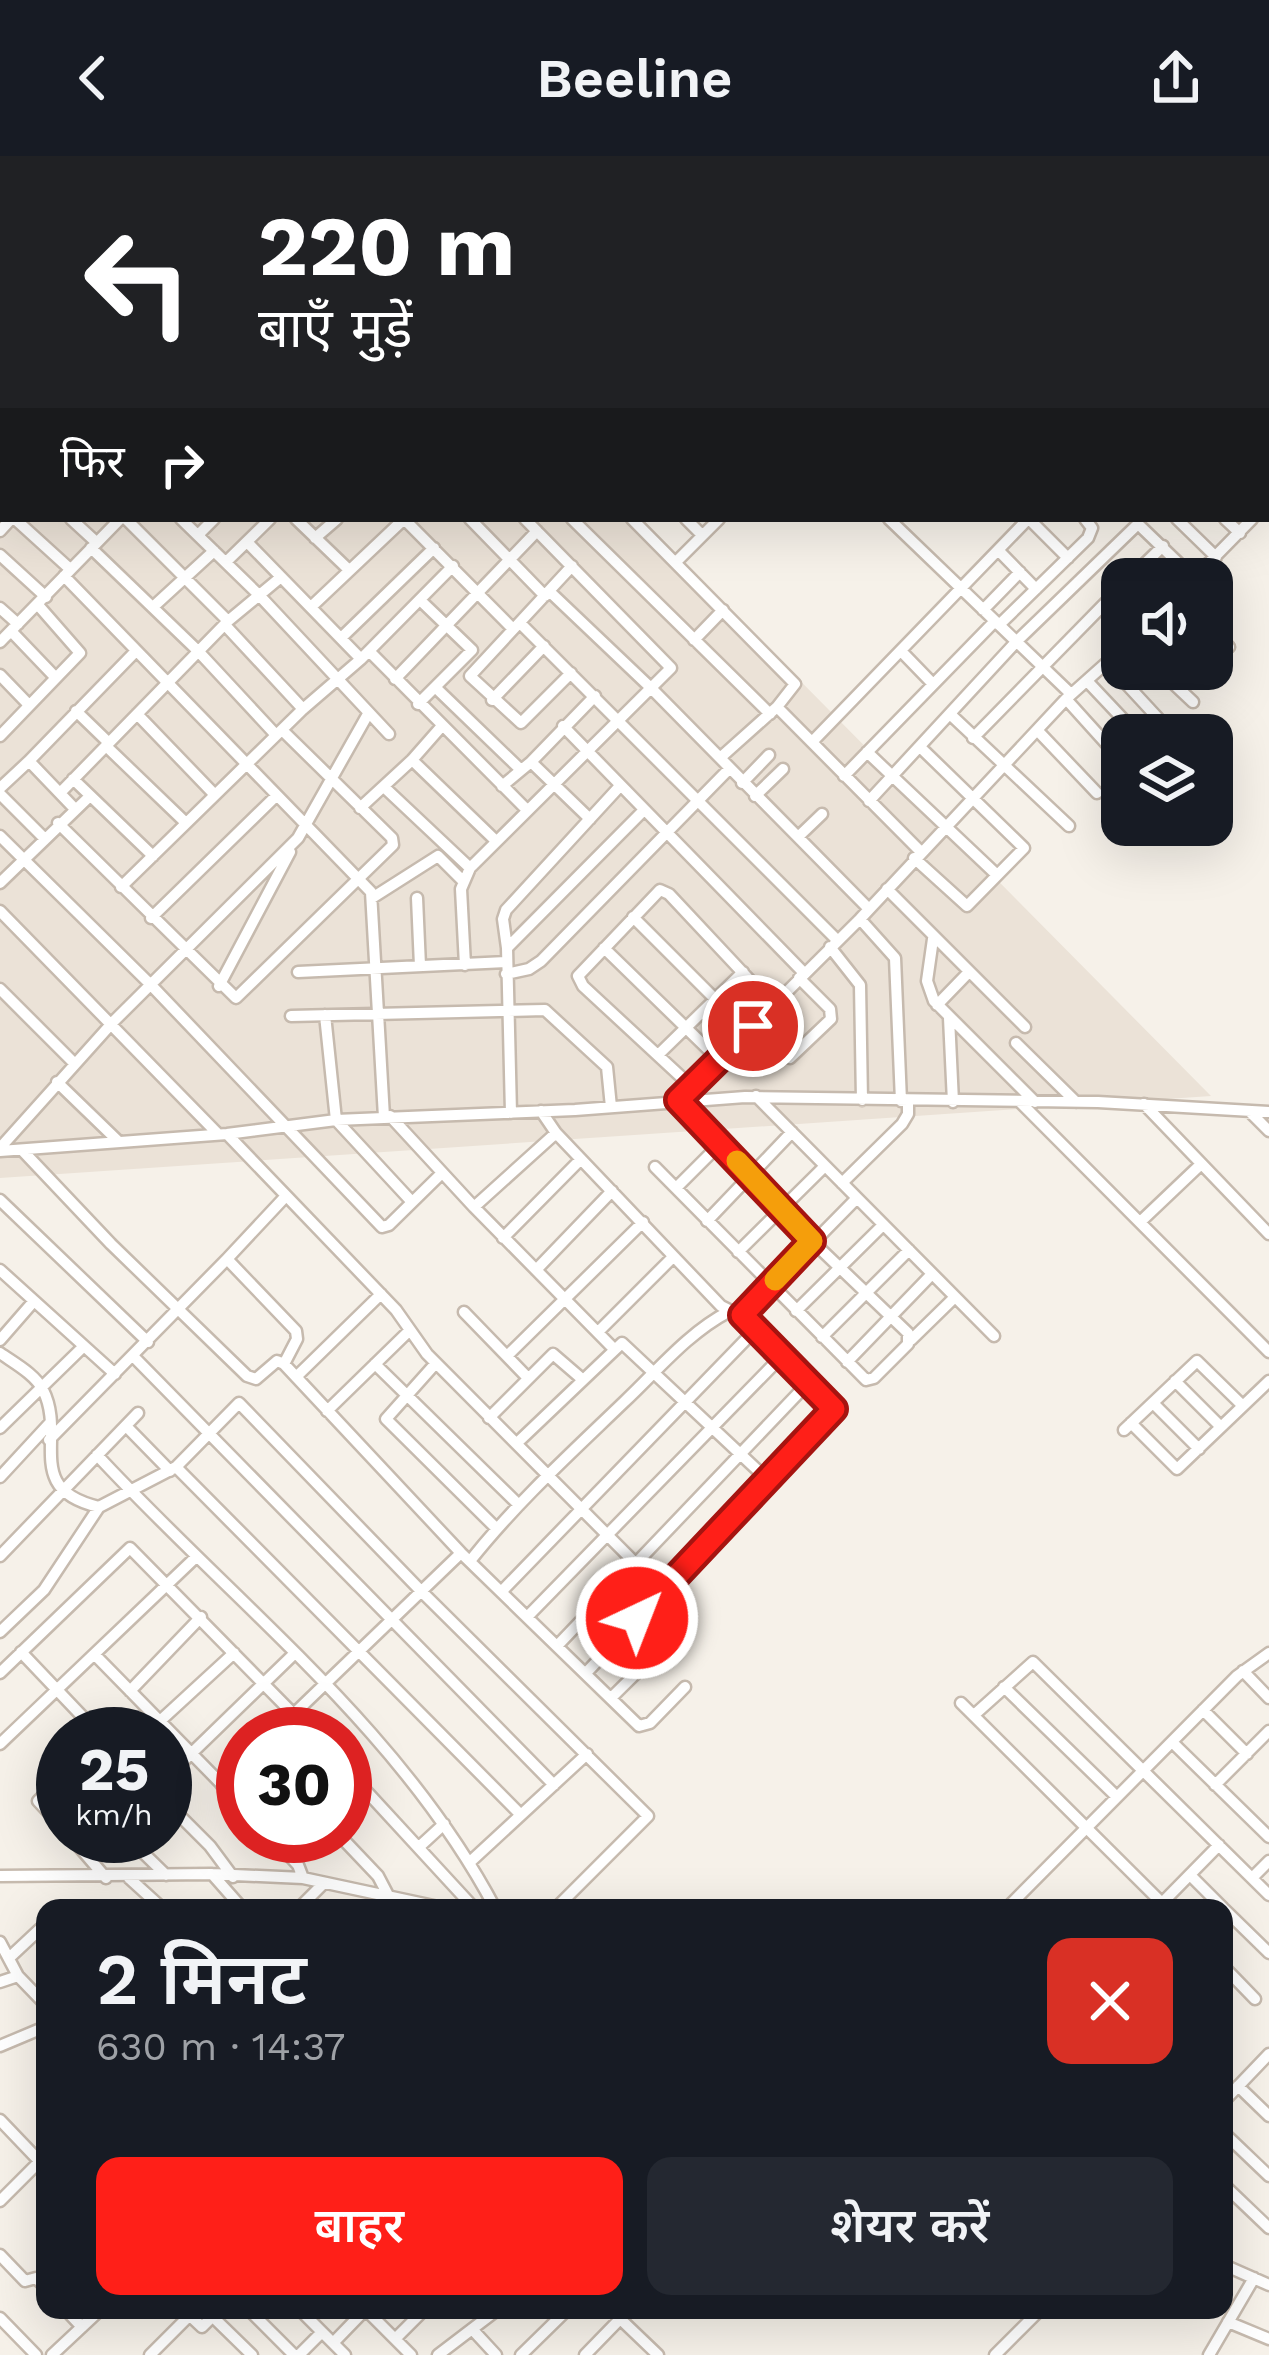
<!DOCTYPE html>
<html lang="hi">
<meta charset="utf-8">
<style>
:root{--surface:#171b24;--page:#242831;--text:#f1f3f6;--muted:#9ea1a6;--accent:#ff1f18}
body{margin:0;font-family:"Work Sans","Noto Sans Devanagari",sans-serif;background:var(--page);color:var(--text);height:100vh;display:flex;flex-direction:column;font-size:45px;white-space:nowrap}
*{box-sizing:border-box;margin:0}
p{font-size:39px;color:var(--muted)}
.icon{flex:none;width:66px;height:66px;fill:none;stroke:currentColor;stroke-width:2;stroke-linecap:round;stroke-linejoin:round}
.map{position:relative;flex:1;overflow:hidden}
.sheet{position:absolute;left:36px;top:1743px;width:1197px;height:420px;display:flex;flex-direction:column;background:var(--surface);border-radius:24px;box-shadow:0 12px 48px #0002}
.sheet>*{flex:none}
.hud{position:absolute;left:0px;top:0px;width:1269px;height:366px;box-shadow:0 12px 48px #0002;background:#202124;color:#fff;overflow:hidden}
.controls{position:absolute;left:1101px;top:402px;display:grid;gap:24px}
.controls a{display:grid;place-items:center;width:132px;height:132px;border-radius:24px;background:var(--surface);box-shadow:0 12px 48px #0002;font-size:60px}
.speed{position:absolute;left:36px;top:1551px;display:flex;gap:24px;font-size:60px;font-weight:700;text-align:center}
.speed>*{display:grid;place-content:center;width:156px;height:156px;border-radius:50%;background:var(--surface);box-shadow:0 12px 48px #0002;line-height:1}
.speed small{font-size:30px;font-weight:400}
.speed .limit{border:18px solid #d22;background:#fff;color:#111}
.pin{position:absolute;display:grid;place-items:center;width:102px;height:102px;color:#fff;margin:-51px;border:6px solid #fff;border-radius:50%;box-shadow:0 3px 12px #0007}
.me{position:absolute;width:132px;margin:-66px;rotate:43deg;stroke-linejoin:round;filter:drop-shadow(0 0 9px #0008)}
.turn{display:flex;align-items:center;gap:42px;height:252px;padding:0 60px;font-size:54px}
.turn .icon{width:156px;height:156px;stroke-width:2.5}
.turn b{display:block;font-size:84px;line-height:102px}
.then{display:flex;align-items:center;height:114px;padding:0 60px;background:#0003;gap:24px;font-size:45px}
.round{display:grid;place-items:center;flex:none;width:126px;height:126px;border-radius:24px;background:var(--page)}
.overview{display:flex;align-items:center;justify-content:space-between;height:204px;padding:0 60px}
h1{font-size:72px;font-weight:600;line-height:90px}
.primary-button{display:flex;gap:24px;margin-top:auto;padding:24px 60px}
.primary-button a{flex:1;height:138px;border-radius:24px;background:var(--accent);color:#fff;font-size:48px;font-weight:600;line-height:138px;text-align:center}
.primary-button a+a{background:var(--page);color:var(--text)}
header{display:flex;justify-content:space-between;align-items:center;height:156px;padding:0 60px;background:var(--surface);font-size:54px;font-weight:600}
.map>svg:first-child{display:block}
.residential{fill:#ebe2d7}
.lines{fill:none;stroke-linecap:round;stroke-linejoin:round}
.minor-casing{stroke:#c6baae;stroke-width:15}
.minor{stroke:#fff;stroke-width:10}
.route-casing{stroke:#a61410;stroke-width:30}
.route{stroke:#ff1f18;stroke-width:21}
.slow{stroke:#f59e0b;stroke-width:21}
</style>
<header><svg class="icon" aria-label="back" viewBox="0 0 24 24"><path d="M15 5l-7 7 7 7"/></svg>Beeline<svg class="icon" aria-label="share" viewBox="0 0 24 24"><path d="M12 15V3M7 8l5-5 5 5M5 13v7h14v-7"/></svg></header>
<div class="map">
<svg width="1269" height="2199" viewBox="0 0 1269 2199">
<rect width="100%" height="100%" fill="#f6f1e9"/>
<path class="residential" d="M0,0H266L3,3V363H640L1211,940L0,1022Z"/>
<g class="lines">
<g class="minor-casing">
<path id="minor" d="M10,0L11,3
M43,0V3
M117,0L118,3
M163,0L164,3
M239,0L242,3
M291,0L294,3
M888,0L891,3
M942,0L945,3
M1004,0L1007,3
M179,3L183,0
M823,3L826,0
M1035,3L1038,0
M0,51H3
M0,170L3,169
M1266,192L1269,195
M0,199L3,198
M0,236L3,239
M1266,238L1269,241
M1266,288L1269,291
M0,295L3,298
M0,333L3,336
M1266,348L1269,345
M15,363L70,413
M71,363L96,386
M126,363L228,465
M181,363L259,439L389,578
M296,363L348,413
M470,363L545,440
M572,363L770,558
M632,363L795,528L777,551L720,602
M686,363L702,379
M889,363L1071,538
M1029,363L1068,402
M1177,363L1216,401
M1225,363L1240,377
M0,375L11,363
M198,379L214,363
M315,382L337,363
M247,386L361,503
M91,392L198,495L276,579
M998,394L1036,433
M0,399L46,441
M226,406L270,363
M676,406L719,363
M64,420L371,736L384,961
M1129,423L1163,390
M1193,423L1252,363
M549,435L651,532L869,753
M153,451L214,395
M311,451L404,363L513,473
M0,452L18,468
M983,454L1020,416
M520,467L837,784
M225,469L303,553
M999,469L1088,382L1092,372L1085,363
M1212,472L1229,491
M11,475L56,522
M341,482L434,392
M694,484L723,454
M0,486L120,363
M369,495L526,653
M901,495L932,527
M1107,507L1168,573
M1158,513L1193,546
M1208,513L1217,523
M571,517L521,567L470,520L572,410
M0,519L29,549
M395,523L537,375
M1088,526L1138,579
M436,532L521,614
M1066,543L1122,605
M492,544L544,490
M418,548L472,494L420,444
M777,551L920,695
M76,555L109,587
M137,558L215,639
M951,559L1069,670
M563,570L804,817
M1037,574L1097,637
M0,580L80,497L38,449
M973,582L1122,430
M812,586L1028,363
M106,590L185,666
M867,596L997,719
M412,604L495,684
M531,606L590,663
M844,620L995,465
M73,623L153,700
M742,627L769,599
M502,630L531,606L595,540
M384,631L470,712
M0,632L29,605
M60,637L228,465L281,421
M0,638L44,682
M755,640L783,613
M869,645L1017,485L1138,368L1194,422
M360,652L412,604L441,571
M75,653L29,605L135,496
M58,667L236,842L393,689L392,682L282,574
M0,680L151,829L382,1071L389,1069L442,1017
M798,681L822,658
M914,702L967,750L1024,692L920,591
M0,727L90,640
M121,731L303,553L361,503L453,410
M887,733L1025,871
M372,742L438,700L463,725
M417,742L420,810
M0,755L218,978
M633,761L715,843
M151,762L275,641
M860,763L895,802L901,945
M933,783L927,825L934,845L1035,946
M830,791L860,829L862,944
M507,792L503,763L506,754L620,630
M604,792L719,904
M465,809L461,733L470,712L671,512L525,363
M298,816L506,806
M506,818L529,813L541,805L729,613
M219,830L290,696
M0,833L74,907
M937,849L968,817
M703,855L734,889
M325,859L336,964L412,1046
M291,860L545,854L607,911L611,951
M949,862L953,946
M753,870L790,902L831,863L830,853L799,822
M1016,887L1076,946
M658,899L743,816
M57,926L119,986
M692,931L583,830L578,820L660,734L669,738L773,849
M756,940L994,1180
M1020,946L1269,1196
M1144,948L1269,1078
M541,955L556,977L721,1150L749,1164L834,1253L586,1517
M1249,955L1269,975
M511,957L507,792L644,654
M390,960L474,1051L613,1192
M227,978L396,1154L427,1198L688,1460V1466L611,1542
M0,992L113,866L298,682L368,558
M22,994L111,1088L247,1220L256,1223L277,1205L284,1208L461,1397L639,1570L650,1567L685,1531
M0,995L227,978L336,964L575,954L745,941L1098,946L1269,956
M655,1011L866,1224L874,1222L908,1188V1177L812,1085L678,944L860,763L1066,543L1122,493
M842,1027L902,968L908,958V946
M676,1032L720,988
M0,1044L148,1186
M474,1051L556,977
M707,1065L792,976
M1140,1066L1200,1009
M503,1082L581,1003
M738,1096L825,1010
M227,1103L285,1041
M0,1114L115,1218
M536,1114L612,1035
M796,1155L883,1069
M464,1156L528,1222
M742,1159L857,1042
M598,1176L673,1101
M822,1181L909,1094
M0,1184L34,1145
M911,1184L955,1141
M0,1197C14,1207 35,1218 43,1234C67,1281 22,1333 99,1351
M133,1200L554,1629
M507,1200L643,1066
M847,1206L932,1118
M436,1207L386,1263L496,1372
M375,1208L519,1349
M296,1221L381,1138
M1175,1225L1221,1271
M1153,1247L1199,1293
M327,1255L410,1174
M489,1262L553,1198L582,1223
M1131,1267L1177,1313L1269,1225
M126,1270L170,1315
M0,1272L83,1191
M1124,1274L1197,1205L1243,1250
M49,1284L227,1103L296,1175L297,1183L284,1208
M517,1287L622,1187L768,1324
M97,1299C234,1447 399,1571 495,1752
M176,1311L521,1659
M0,1321L50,1267
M0,1400L138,1257
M470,1405C516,1347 571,1297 624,1246C657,1215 688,1177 728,1156
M502,1435L757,1172
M529,1459L783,1199
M0,1476L44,1434L99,1351L176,1311L239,1247L421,1435L648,1660L556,1752
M557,1490L810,1225
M21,1496L99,1578
M96,1500L243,1650
M1243,1515L1269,1542
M0,1517L130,1392L313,1578
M1004,1531L1117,1641
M130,1535L201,1461
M961,1547L1167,1752
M1203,1554L1247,1598
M974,1559L1033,1506L1269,1739
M160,1565L234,1497
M273,1578L461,1397
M1172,1586L1269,1681
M0,1588L196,1401
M345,1612L474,1752
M63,1620L38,1645L63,1672
M165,1623L295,1497
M221,1628L243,1607
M1215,1629L1269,1575
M165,1645L210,1690L233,1721
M70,1680L106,1722
M126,1680L166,1719
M271,1680L298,1709L303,1722
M340,1680L378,1720L389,1741
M419,1691L444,1668
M90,1700L109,1680
M470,1706L587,1598
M212,1718L242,1752
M1190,1719L1223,1752
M0,1720L212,1718L303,1722L443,1752
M129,1722L162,1752
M1252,1722L1269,1705
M1162,1747L1219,1689
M299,1752L324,1727
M1007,1752L1237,1520L1269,1497
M1224,1753L1269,1797
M0,1786L18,1820L45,1848
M9,1802L40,1773L45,1775
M1224,1811L1255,1843
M0,1826L18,1820
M0,1890L45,1871
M1238,1930L1269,1960
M1224,1945L1269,1898
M0,1964L45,2011
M1224,1977L1269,2020
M1224,2029L1269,2072
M0,2045L40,2005
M0,2099L25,2125L36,2122L45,2131
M1224,2109L1269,2129
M66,2154L82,2171
M184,2154L202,2171L219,2154
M249,2154L294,2199
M300,2154L345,2199
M366,2154L411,2199
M611,2154L658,2199
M213,2161L252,2199
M0,2162L36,2199
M1228,2166L1269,2183
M472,2173L496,2199
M395,2183L424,2154
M333,2187L365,2154
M52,2199L100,2154
M150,2199L189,2160
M299,2199L322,2176
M438,2199L497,2154
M521,2199L567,2154
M585,2199L620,2163
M995,2199L1040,2154
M1209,2199L1254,2122"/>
</g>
<use href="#minor" class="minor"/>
</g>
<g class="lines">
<g class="route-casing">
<path id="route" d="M637,1462L834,1253L742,1159L812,1085L678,944L753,870"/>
</g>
<use href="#route" class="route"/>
<path class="slow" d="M737,1005L812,1085L775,1124"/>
</g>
</svg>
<div class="controls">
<a><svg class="icon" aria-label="sound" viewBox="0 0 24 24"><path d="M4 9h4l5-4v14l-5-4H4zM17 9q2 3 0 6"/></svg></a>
<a><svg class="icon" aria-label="layers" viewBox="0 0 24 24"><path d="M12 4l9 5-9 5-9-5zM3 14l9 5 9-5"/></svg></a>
</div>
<div class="speed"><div>25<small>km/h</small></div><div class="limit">30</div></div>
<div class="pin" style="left:753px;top:870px;background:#d93025"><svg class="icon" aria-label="arrive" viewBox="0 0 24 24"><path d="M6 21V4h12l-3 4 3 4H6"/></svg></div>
<svg class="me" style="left:637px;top:1462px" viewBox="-20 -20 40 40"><circle r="17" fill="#ff1f18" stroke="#fff" stroke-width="3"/><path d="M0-11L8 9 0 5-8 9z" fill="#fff"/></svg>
<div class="hud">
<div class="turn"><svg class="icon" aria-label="left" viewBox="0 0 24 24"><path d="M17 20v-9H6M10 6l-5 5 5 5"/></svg><div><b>220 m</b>बाएँ मुड़ें</div></div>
<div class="then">फिर<svg class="icon" aria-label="right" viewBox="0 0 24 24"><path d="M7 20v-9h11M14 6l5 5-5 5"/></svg></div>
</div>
<section class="sheet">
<div class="overview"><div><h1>2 मिनट</h1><p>630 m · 14:37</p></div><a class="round" style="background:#d93025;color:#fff"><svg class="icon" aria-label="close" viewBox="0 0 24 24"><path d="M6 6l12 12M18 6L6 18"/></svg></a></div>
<div class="primary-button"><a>बाहर</a><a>शेयर करें</a></div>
</section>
</div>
